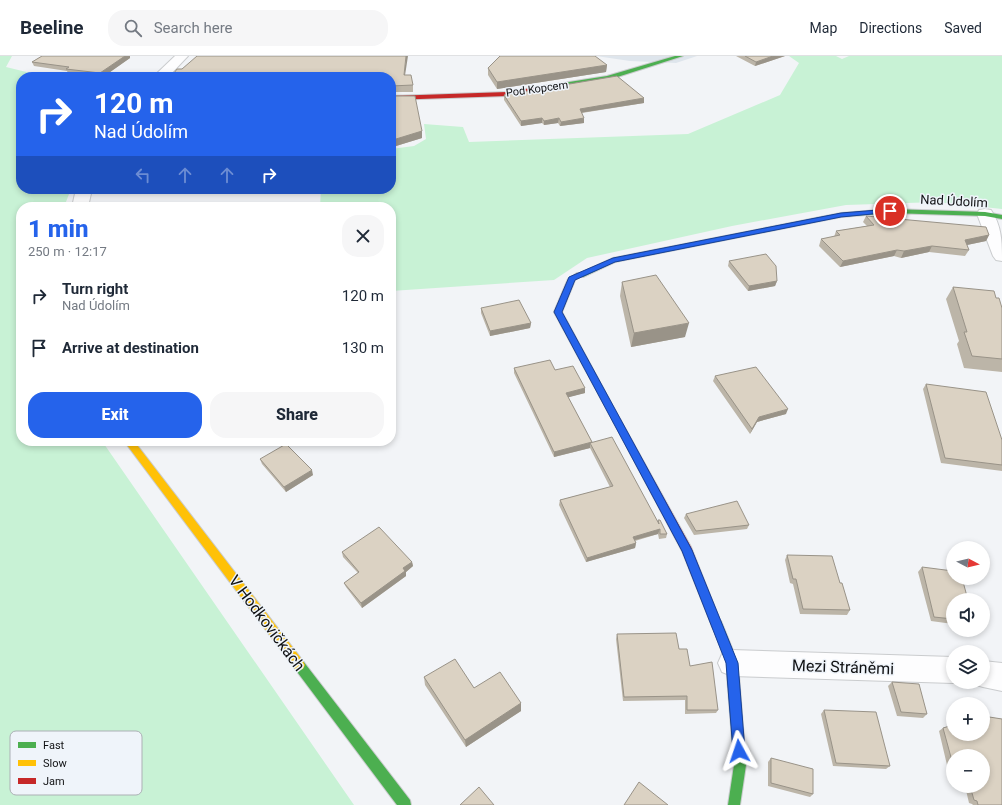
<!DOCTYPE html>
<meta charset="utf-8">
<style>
:root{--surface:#fff;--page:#f6f6f7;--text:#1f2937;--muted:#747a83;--line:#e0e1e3;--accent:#2563eb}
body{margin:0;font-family:Roboto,sans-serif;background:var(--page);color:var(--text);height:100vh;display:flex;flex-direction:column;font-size:15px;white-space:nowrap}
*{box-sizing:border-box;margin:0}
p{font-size:13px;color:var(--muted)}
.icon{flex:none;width:22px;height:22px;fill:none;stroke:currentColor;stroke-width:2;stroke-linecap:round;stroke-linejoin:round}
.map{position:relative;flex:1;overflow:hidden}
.panel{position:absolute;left:16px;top:146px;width:380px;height:244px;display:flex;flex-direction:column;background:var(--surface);border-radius:16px;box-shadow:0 2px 6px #0003}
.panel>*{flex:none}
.guide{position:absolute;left:16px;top:16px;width:380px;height:122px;border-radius:16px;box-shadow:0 2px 6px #0003;background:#2563eb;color:#fff;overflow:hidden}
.needle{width:26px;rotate:97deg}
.fabs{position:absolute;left:946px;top:485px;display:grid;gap:8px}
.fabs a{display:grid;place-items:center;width:44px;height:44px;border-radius:50%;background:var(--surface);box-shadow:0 2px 6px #0003;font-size:20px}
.pin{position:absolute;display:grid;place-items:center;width:34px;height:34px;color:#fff;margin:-17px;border:2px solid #fff;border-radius:50%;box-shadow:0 1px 4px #0007}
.me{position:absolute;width:44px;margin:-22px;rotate:355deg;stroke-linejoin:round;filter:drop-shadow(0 0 3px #0008)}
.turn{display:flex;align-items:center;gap:14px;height:84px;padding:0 12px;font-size:18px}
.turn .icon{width:52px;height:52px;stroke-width:2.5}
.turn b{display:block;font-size:28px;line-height:34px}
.lanes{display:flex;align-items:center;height:38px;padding:0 12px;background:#0003;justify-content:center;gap:20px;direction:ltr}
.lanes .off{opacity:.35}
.round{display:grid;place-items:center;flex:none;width:42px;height:42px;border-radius:16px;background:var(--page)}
.summary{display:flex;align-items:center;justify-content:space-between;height:68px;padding:0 12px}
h1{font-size:24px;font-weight:800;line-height:30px;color:var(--accent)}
.action{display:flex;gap:8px;margin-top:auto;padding:8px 12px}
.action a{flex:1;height:46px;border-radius:16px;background:var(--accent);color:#fff;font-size:16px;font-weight:800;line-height:46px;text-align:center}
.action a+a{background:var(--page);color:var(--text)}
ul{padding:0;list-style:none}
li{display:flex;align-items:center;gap:12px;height:52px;padding:0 12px}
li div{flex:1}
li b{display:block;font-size:15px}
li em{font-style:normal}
header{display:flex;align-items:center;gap:24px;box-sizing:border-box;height:56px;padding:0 20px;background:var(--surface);border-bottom:1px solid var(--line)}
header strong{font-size:19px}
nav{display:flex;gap:22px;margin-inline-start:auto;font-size:14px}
.search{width:280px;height:36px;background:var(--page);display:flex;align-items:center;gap:10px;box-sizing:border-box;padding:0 14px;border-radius:16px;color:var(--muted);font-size:15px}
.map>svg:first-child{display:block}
.built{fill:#dee5ec}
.green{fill:#c8f2d5}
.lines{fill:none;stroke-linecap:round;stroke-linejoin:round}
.street-casing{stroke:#caccce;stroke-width:2}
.fast-casing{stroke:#caccce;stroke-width:2}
.slow-casing{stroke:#caccce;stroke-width:2}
.jam-casing{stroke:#caccce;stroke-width:2}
.street{fill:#fdfdfe;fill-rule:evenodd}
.fast{fill:#4caf50;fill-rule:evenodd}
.slow{fill:#ffc107;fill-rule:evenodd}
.jam{fill:#c62828;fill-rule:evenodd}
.wall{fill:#bcb5a8}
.shaded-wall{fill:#999388}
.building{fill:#dbd2c3;stroke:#999388}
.route{fill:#2563eb;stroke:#184099}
.labels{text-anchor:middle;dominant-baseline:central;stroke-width:3;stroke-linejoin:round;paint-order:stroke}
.far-street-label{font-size:11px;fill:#101113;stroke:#eff4fa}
.street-label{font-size:13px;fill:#101113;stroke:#eff4fa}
.near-street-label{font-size:16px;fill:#101113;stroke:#eff4fa}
.key{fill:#eff4fa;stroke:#acb0b5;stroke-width:1}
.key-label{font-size:11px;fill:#101113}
</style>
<header>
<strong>Beeline</strong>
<div class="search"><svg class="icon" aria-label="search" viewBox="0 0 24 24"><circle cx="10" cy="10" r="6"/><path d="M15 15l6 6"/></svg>Search here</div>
<nav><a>Map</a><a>Directions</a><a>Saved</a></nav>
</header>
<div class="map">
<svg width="1002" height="749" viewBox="0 0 1002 749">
<rect width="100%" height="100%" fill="#f2f4f7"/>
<path class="built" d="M596,0H697L676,7L630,5Z"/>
<path class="green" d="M0,0H12L6,11L47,21H21V133H71L64,151H21V250L16,261L21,268V385H102L354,749H0Z
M789,0H836L842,3L849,0H1002V153L937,146L846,149L732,170L587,202L554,224L391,235V151H320L321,133H391V93L414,90L426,83L424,68L463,71L469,86L688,78L780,39L799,7Z"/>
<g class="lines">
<g class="street-casing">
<path id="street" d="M175,0H188L168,21H153Z
M76,133H92L88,151H72Z
M985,153L991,154C1002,170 1002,187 1002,205L996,204L993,200L977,158L979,154Z
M732,594L953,601V626H957L953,627L732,620L722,616L718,607L722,598Z
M983,605L1002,607V635L983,631L973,628L972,626H983Z"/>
</g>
<g class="fast-casing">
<path id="fast" d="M675,0H683L608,24L550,33L547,31L550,29L607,20Z
M890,153L985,156L1002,159V163L985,160L890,157L841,161L615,206L583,221H580L576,219L613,202L841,157Z
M717,564L721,565L738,607L746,709L740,749H728L734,709L726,607L712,569L713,565Z
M299,604L303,605L410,744L411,749H397L295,613L293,609L295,605Z"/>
</g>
<g class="slow-casing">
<path id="slow" d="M577,217H580L584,219L575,224L562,256L621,365L617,368L614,367L554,256L568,223Z
M124,385H134L303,605L305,609L303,613L299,614L295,613Z"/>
</g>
<g class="jam-casing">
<path id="jam" d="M550,29L553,31L552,32L507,40L391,44V40L507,36Z
M617,362L620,363L691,491L722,569L721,573L717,574L713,573L682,495L613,365Z"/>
</g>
<use href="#street" class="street"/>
<use href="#fast" class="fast"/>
<use href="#slow" class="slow"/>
<use href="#jam" class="jam"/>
</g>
<path class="wall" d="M42,0H130V2L103,21H96L68,17L67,15L34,10L32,6Z
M736,0H785L755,10Z
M607,9L606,16L497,33L488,19V12Z
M182,13L405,19L413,29V36H391V21Z
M504,39L644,42V47L582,57L584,67L560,70L558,67L544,69L542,67L521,70L504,44Z
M391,40L422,75V82L396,90H391Z
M866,160L989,179L986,185L967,189L969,194L965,200L929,196L901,202L894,200L840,211L819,190L821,183L834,181L836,175L867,170L863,166Z
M729,205L777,225L775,230L748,235L728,210Z
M622,226L685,281L631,291L620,240Z
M953,231L996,242L1002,252V316L964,312L957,288L959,285L946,243Z
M481,252L531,267L530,272L490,280L481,257Z
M514,312L555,314L585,337L568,341L592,386L658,466V464L667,478L666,482L659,483L658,478L635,485L636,487L635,492L586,506L559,449L560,444L610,431L590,392L554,401L514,317Z
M715,320L786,358L757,366L750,378L713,325Z
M926,328L1002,384V415L941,407L923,333Z
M260,403L313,419L286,436L262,408Z
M686,458L749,469L747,473L694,479L684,462Z
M342,496L412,506L413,510L406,516V520L362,552L346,531L344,527L358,517L343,501Z
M787,499L840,527L850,554L847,559L800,558L793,528L790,527L785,504Z
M922,511L953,544V568L931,565L918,516Z
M617,578L679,593L718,654L716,657L685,658V644L623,645L616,583Z
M424,621L474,632L521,647V655L466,691L425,629Z
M892,626L927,658L923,662L897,660L888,630Z
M824,654L890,710L886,713L833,710L821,658Z
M983,660L1002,663V749H973L972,748L969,747L965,730H983V700H953V709H947L939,675L943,672L953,669V678H983Z
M771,702L813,738L810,741L768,730V706Z"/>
<path class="shaded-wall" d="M125,0H130V2L103,21H101L100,17Z
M406,0H408L404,26V19Z
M773,0H785L755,10L756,6Z
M607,9L606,16L497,33V26Z
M644,42V47L579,57L580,53Z
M542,62V67L521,70V65Z
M559,62L558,67L544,69V65Z
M584,62V67L560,70L561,66Z
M422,75V82L396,90V83Z
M989,179L986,185L962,190L965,184Z
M932,190L929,196L901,202L904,195Z
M897,194L894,200L840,211L843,205Z
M777,225L775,230L748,235L749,230Z
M531,267L530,272L490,280V275Z
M689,267L685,281L631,291L634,277Z
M585,332V337L566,342V337Z
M788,353L786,358L757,366L750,378L752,373L759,361Z
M592,386L590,387V392L554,401V396Z
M312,414L313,419L286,436L284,431Z
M660,473L658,478L631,485L633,481Z
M636,487L635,492L586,506L587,502Z
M412,506L413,510L406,516V520L362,552L361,547L403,512Z
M521,647V655L466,691L465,684Z"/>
<path class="building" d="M42,0H125L100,17L66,13L69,11L32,6Z
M197,0H406L404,19H411L413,29L391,30V21H171L177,13H182Z
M500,0H595L607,9L497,26L488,12Z
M745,0H773L756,6Z
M617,20L644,42L580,53L584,62L561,66L559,62L544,65L542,62L521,65L504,39Z
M391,40H415L422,75L396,83H391Z
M866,160L986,171L989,179L965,184L969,194L932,190L904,195L897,194L843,205L821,183L840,179L836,175L874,169Z
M766,198L776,210L777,225L749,230L729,205Z
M656,219L689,267L634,277L622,226Z
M953,231L994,235L996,242H999L1002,252V303L972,300L964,276H967Z
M519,244L531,267L490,275L481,252Z
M550,304L555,314L573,310L585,332L566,337L592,386L554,396L514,312Z
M756,311L788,353L759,361L752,373L715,320Z
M926,328L986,336L1002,384V409L945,402Z
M612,381L659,468L658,464H660L667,478H660V473L633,481L636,487L587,502L560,444L613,430L590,387Z
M286,388L312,414L284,431L260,403Z
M737,445L749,469L696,475L686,458Z
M379,471L412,506L403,512L405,515L361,547L344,527L359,516L342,496Z
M787,499L832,500L840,527H842L850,554L803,553L796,523H793Z
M922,511L953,515V522H962L968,544H953V563L934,561Z
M676,577L679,593H687L690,610L712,606L718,654H687V640L624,641L617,578Z
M455,603L474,632L500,616L521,647L465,684L424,621Z
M892,626L919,628L927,658L901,656Z
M824,654L876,656L890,710L836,707Z
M983,660L1002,663V749H978L977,745L974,744L970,730H983V700H953V705H952L943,672L953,669V678H983Z
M771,702L813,713V738L771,727Z
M639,726L668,749H624Z
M479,731L494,749H460Z"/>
<path class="route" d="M890,153H893V156L841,161L615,206L575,224L562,256L692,494L738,607L745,695L743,699L739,701L735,699L733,695L726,607L682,495L554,256L569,221L613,202L841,157Z"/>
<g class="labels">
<g class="far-street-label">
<text transform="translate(537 33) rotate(-8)">Pod Kopcem</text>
</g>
<g class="street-label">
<text transform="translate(954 145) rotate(3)">Nad Údolím</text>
</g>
<g class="near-street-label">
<text transform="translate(267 567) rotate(53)">V Hodkovičkách</text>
<text transform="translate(843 611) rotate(2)">Mezi Stráněmi</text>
</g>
</g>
<rect x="10" y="675" width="132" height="64" rx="6" class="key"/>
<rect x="18" y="686" width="18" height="6" fill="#4caf50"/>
<rect x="18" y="704" width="18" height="6" fill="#ffc107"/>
<rect x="18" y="722" width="18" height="6" fill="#c62828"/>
<g class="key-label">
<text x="43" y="693">Fast</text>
<text x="43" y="711">Slow</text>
<text x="43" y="729">Jam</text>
</g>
</svg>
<div class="fabs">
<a><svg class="needle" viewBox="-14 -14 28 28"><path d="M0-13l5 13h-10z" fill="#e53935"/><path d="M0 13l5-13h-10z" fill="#747a83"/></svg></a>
<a><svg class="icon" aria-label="sound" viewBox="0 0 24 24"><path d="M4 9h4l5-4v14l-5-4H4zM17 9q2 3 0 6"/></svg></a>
<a><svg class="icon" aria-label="layers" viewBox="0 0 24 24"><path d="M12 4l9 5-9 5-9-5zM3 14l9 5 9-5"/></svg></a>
<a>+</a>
<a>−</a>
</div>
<div class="pin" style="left:890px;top:155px;background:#d93025"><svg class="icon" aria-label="arrive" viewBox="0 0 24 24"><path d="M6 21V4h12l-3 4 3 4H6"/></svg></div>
<svg class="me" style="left:739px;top:695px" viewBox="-20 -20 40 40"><path d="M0-17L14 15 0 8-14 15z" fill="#2563eb" stroke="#fff" stroke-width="4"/></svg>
<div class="guide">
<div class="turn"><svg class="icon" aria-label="right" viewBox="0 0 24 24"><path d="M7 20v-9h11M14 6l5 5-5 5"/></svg><div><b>120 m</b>Nad Údolím</div></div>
<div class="lanes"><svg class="icon off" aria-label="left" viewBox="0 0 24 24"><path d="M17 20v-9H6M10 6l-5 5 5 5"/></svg><svg class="icon off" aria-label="ahead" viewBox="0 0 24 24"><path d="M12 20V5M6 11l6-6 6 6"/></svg><svg class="icon off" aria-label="ahead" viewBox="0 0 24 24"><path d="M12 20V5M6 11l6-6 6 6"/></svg><svg class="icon" aria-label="right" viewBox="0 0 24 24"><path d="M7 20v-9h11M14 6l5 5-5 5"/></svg></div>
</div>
<section class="panel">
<div class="summary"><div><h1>1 min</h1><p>250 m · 12:17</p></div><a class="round"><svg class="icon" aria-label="close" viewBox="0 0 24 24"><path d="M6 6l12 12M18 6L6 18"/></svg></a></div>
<ul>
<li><svg class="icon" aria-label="right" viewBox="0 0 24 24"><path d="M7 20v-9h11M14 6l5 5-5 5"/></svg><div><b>Turn right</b><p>Nad Údolím</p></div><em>120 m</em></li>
<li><svg class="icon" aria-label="arrive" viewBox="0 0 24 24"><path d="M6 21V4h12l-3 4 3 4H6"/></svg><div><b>Arrive at destination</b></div><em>130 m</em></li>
</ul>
<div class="action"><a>Exit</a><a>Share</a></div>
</section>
</div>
